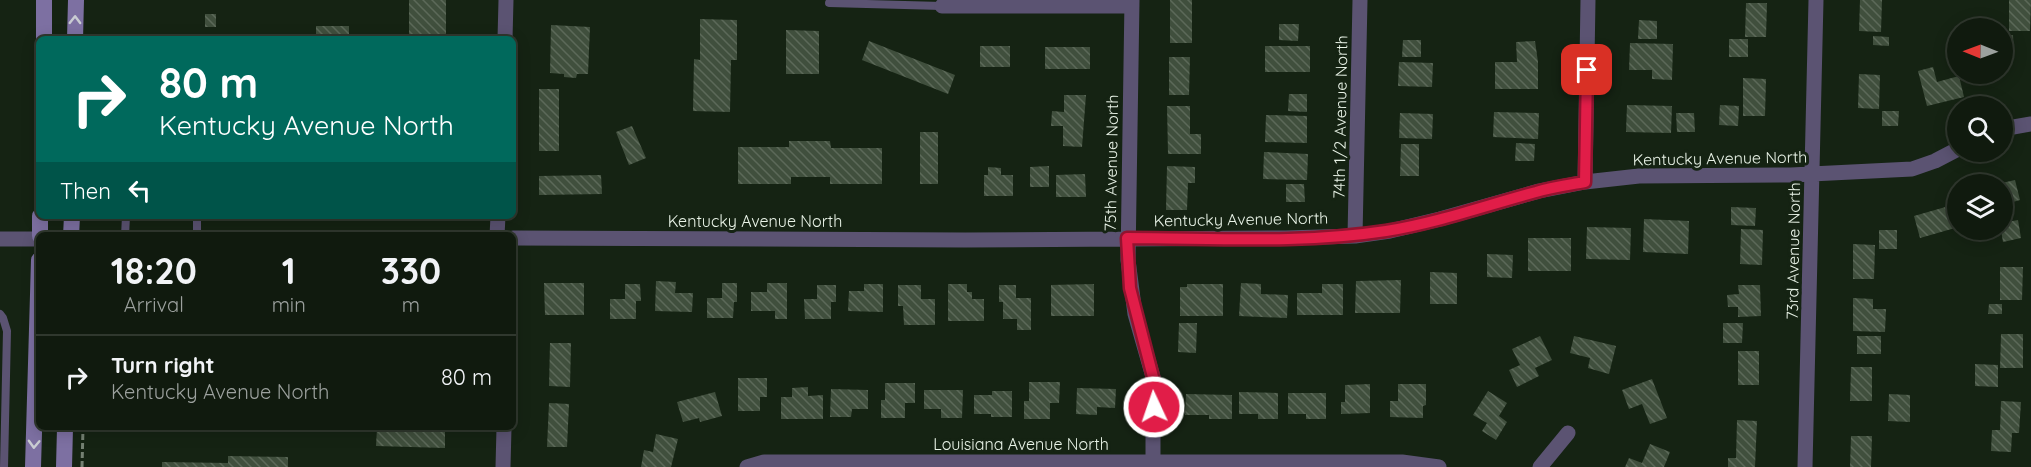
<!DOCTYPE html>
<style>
:root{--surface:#101a0e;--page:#192317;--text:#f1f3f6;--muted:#9ca19e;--line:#30382e}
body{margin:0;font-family:Quicksand,sans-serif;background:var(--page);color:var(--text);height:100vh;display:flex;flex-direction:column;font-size:22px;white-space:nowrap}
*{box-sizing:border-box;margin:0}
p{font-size:20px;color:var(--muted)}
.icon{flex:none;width:33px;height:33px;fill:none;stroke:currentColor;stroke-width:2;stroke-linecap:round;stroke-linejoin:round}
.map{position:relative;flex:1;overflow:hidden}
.sheet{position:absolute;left:36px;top:232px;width:480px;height:198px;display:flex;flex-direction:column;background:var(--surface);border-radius:9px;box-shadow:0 3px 15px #0003,0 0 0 2px var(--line)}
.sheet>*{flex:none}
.top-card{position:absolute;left:36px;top:36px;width:480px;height:183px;border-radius:9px;box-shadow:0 3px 15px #0003,0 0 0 2px var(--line);background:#00695c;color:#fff;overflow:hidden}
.needle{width:39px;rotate:271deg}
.buttons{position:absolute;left:1947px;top:18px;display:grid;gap:12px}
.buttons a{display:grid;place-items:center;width:66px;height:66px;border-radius:50%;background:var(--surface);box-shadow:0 3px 15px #0003,0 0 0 2px var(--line);font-size:30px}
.pin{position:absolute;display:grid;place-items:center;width:51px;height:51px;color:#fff;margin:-26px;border-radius:12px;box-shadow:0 3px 9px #0006}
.me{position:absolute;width:66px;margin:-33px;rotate:357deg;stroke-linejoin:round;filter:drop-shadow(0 0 4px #0008)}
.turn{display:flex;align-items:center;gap:21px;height:126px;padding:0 24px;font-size:27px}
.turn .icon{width:78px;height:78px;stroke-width:2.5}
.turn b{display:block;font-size:42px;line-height:51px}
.then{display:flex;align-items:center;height:57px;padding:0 24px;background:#0003;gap:12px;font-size:22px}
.eta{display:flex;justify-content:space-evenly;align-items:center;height:102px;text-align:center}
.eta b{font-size:36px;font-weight:800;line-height:42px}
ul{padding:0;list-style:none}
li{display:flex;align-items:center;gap:18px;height:84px;padding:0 24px;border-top:2px solid var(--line)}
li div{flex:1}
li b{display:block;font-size:22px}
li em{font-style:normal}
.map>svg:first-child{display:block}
.building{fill:url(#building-back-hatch)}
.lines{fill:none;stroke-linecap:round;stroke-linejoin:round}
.path{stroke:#748072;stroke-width:3;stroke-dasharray:6 3;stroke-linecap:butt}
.service{stroke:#5b5372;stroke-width:8}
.minor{stroke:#5b5372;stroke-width:15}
.secondary{stroke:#7d70a2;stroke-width:16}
.oneway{stroke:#c9ccd2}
.route-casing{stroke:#92132f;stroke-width:15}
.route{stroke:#e11d48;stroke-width:10}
.labels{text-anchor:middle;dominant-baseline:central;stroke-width:6;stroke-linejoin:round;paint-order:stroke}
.street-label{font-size:16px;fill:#e9f3e7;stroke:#152313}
</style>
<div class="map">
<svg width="2031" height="467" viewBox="0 0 2031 467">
<defs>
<pattern id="building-back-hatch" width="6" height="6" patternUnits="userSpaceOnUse" patternTransform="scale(1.5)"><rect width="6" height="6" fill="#404f3d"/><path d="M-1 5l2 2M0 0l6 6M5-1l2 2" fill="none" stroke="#5c6959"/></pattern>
</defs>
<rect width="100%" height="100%" fill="#152313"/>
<path class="building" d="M409,0H446V39H409Z
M1170,0H1192V43H1170Z
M1860,0H1882L1881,32L1859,31Z
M2009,0H2031L2030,31H2009Z
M1746,3H1767L1766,37H1745Z
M205,14H216V27H205Z
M700,19L737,20V60H731L730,112L693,111L694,59L700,60Z
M1639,20L1657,21V39H1638Z
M1279,24H1299L1298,41L1279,40Z
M551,25L590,27L588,74H577L576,78L564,77V74L550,73Z
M316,26H349V39H316Z
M786,30L819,31V74H786Z
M2013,35L2014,54H2002V36Z
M1873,36L1889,37V46L1873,45Z
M1729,39H1748V57H1729Z
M1403,40H1421V57H1402Z
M869,41L955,75L948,94L862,60Z
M1535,41L1538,62V89H1495V62H1517L1516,42Z
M1630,43L1673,44L1672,80L1652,79V70H1629Z
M980,46H1010V67H980Z
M1265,46H1310V72H1265Z
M1045,47H1090V69H1045Z
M1169,57H1190L1189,95H1169Z
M1399,62L1433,63L1432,87L1398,86Z
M1933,67L1937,82L1959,76L1964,97L1927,106L1918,71Z
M1859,74L1880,75L1879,109L1858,108Z
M1743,78L1766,79L1765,116H1743Z
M539,89H559V151H539Z
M1289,94H1307V112L1288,111Z
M1064,95H1086L1082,147L1063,146V126H1051L1052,111L1064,112Z
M1627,105L1672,106L1671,133L1626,132Z
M1720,105L1739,106L1738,126L1719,125Z
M1167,106H1190V134H1201V154H1168Z
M1882,111H1899L1898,126H1882Z
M1494,112L1539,113L1538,139L1493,137Z
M1400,113L1433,114L1432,139L1399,138Z
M1676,113H1694L1695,132H1677Z
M1266,115L1307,116V143L1265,142Z
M632,126L646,158L629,165L616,132Z
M920,132H938V184H920Z
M789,141H830L831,148H882V184H830V177H791V184H738V147H789Z
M1516,143L1535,144L1534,161H1515Z
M1401,144H1419V176H1400Z
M1264,152L1308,154L1307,180L1263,179Z
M1049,166V187H1030V167Z
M1167,166L1195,167V183H1188L1187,210H1166Z
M988,167L1001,168V175H1013V196H984V175H988Z
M1085,174L1086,197H1056V175Z
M601,175L602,194L539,195V176Z
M2015,180L2020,200L2002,205V183Z
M1286,184H1304L1305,202H1286Z
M1949,206L1955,228L1920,238L1914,216Z
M1731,207L1756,208L1755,226L1731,225Z
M1644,219L1689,221L1688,254L1643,252Z
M2018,220L2021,238L2003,242L2001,230H2002V223Z
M1587,227L1631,228L1630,260L1586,259Z
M1741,229L1763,230L1762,265L1740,264Z
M1879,230H1897V249H1879Z
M1528,238H1571V271H1528Z
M1853,244L1875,245L1874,279H1853Z
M1487,254L1513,255L1512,278L1487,277Z
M2000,267H2023L2022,300H2000Z
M1430,272L1457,273V304H1430Z
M1401,280L1400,313H1355L1356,281Z
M656,281L676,282L675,293H693L692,312L655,311Z
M544,283H584V315H545Z
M722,283H737V302H734L733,318H707V298H722Z
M767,283H787V319H775V311H751V292H767Z
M1241,283L1261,284V294L1288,295L1287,318L1239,316Z
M625,284H640L641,301H636V319H610V299H625Z
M864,284H883V312L848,311L849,291H864Z
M948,284H967V292H972V299H984V321H948Z
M1094,284V316H1051V285Z
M1187,284H1223V316H1180V287H1187Z
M1322,284H1343V315H1297V293H1322Z
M817,285H836V302H831V319H805L804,299H817Z
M898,285H921V299H935V325H904L903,306H898Z
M999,285H1016V298H1031V330H1017V319H1003V302H999Z
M1738,285H1760L1761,316L1738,317V307H1728L1727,295L1739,294Z
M1853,298L1873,299V309H1886L1885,332L1853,331Z
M1989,304H2002V314H1988Z
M1179,323H1197L1196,353L1178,352Z
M1723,323H1743L1742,343H1723Z
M2001,334H2023V368H2000Z
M1540,336L1552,360L1535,368L1539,376L1517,387L1509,370L1520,365L1512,349Z
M1574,336L1616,346L1609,374L1588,368L1590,358L1570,353Z
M1857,336H1881V354H1857Z
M550,343H571L570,387L549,386Z
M1738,351H1759V385H1738Z
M1975,364L1998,365V387L1975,386Z
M1851,367H1872V401H1850Z
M738,378H767V397H760V411H738Z
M1652,379L1667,418L1650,424L1642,404L1629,409L1622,390Z
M1029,382H1060L1059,403H1050V419H1024V401H1029Z
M885,383H915V403H905V418H881V400H885Z
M1370,384V413L1341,414V402H1345V385Z
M1398,384H1426V405L1423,406V418L1390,417V401H1398Z
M808,387V396L823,395V419H781V397H792V388Z
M1077,388L1116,389L1115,408L1097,407V415L1076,414Z
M831,389L868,390V409H852L851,417H830Z
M924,390H963L962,418H941V409H924Z
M992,391H1012V417H991V414H974V395H992Z
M1488,391L1507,403L1499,416L1507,422L1496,440L1482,431L1487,423L1473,415Z
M715,392L722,416L700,422L699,418L683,422L677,402Z
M1239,392L1278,393V419H1258V414H1239Z
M1288,393H1326V419H1306V414H1288Z
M1186,394L1232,395V419H1209V415H1185Z
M1889,394L1910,395V422L1888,421Z
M2001,401L2021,402L2019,433H2012L2011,452L1991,451L1992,430H2000Z
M549,403L569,404L567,447H547Z
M1737,420L1757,421L1755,467H1728V458H1736Z
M377,428H445V448L376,446Z
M656,434L678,439L671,467H641L644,450L653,452Z
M1851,436H1872L1871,467H1850Z
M1650,444L1670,452L1664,467H1625L1629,458L1642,463Z
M228,456L288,457V467H162V462L228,463Z"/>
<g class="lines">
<path class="path" d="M82,467L83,428"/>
<path class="service" d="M829,3L942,6
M125,236L126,216
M197,236V216
M0,314L3,318L7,331L4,467"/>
<path class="minor" d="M1132,0L1128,260L1135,314L1153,377V467
M942,6H1132
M505,39L506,0
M2002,129L2031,124
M1585,182L1588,0
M497,236L498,216
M1355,236L1360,0
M513,238L965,240L1286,238L1355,236L1390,231L1440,219L1539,191L1585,182L1639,176L1791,175L1912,169L1935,161L1958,149
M0,239H39
M503,467L504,428
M747,467L764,462H1402L1439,467
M1540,467L1568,433
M1805,467L1816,0"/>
<path class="secondary" d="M44,39V0
M75,39L76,0
M40,236V216
M71,236L72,216
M33,467L39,260
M64,467L65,428"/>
</g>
<defs><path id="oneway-chevron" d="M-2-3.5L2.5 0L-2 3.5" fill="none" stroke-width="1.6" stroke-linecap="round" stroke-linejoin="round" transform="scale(1.5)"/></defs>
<g class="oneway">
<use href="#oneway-chevron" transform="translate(75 20) rotate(-89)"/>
<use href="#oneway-chevron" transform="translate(34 444) rotate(92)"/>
</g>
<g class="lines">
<g class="route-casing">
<path id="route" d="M1154,407L1153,377L1130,288L1127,238C1213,238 1301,244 1386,231C1437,223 1487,205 1536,192C1552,187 1569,185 1585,182L1587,70"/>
</g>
<use href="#route" class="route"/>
</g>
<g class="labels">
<g class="street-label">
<text transform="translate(1340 117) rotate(-89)">74th 1/2 Avenue North</text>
<text transform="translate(1720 158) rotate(-1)">Kentucky Avenue North</text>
<text transform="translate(1111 163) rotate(-89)">75th Avenue North</text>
<text transform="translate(1241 219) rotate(-1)">Kentucky Avenue North</text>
<text x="755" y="221">Kentucky Avenue North</text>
<text transform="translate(1793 251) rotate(-89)">73rd Avenue North</text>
<text x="1021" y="444">Louisiana Avenue North</text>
</g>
</g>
</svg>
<div class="buttons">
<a><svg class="needle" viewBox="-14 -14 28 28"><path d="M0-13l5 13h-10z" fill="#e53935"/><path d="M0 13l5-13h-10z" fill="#9ca19e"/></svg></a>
<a><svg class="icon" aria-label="search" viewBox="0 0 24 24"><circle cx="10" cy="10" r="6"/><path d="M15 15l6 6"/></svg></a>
<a><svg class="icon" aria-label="layers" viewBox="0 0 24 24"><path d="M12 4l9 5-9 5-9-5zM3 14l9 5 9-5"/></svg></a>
</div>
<div class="pin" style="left:1587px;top:70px;background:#d93025"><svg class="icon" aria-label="arrive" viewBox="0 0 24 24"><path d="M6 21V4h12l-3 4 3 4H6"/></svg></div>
<svg class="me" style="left:1154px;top:407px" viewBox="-20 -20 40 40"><circle r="17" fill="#e11d48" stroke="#fff" stroke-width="3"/><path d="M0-11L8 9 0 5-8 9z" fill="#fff"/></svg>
<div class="top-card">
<div class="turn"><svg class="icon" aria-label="right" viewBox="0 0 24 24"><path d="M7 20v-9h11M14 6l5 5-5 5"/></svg><div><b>80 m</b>Kentucky Avenue North</div></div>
<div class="then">Then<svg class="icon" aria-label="left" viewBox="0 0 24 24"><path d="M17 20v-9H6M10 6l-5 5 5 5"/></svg></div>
</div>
<section class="sheet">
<div class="eta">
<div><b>18:20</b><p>Arrival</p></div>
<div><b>1</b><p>min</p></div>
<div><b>330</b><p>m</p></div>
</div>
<ul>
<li><svg class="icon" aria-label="right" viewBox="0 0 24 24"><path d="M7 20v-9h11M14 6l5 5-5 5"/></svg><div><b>Turn right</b><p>Kentucky Avenue North</p></div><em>80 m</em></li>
</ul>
</section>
</div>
